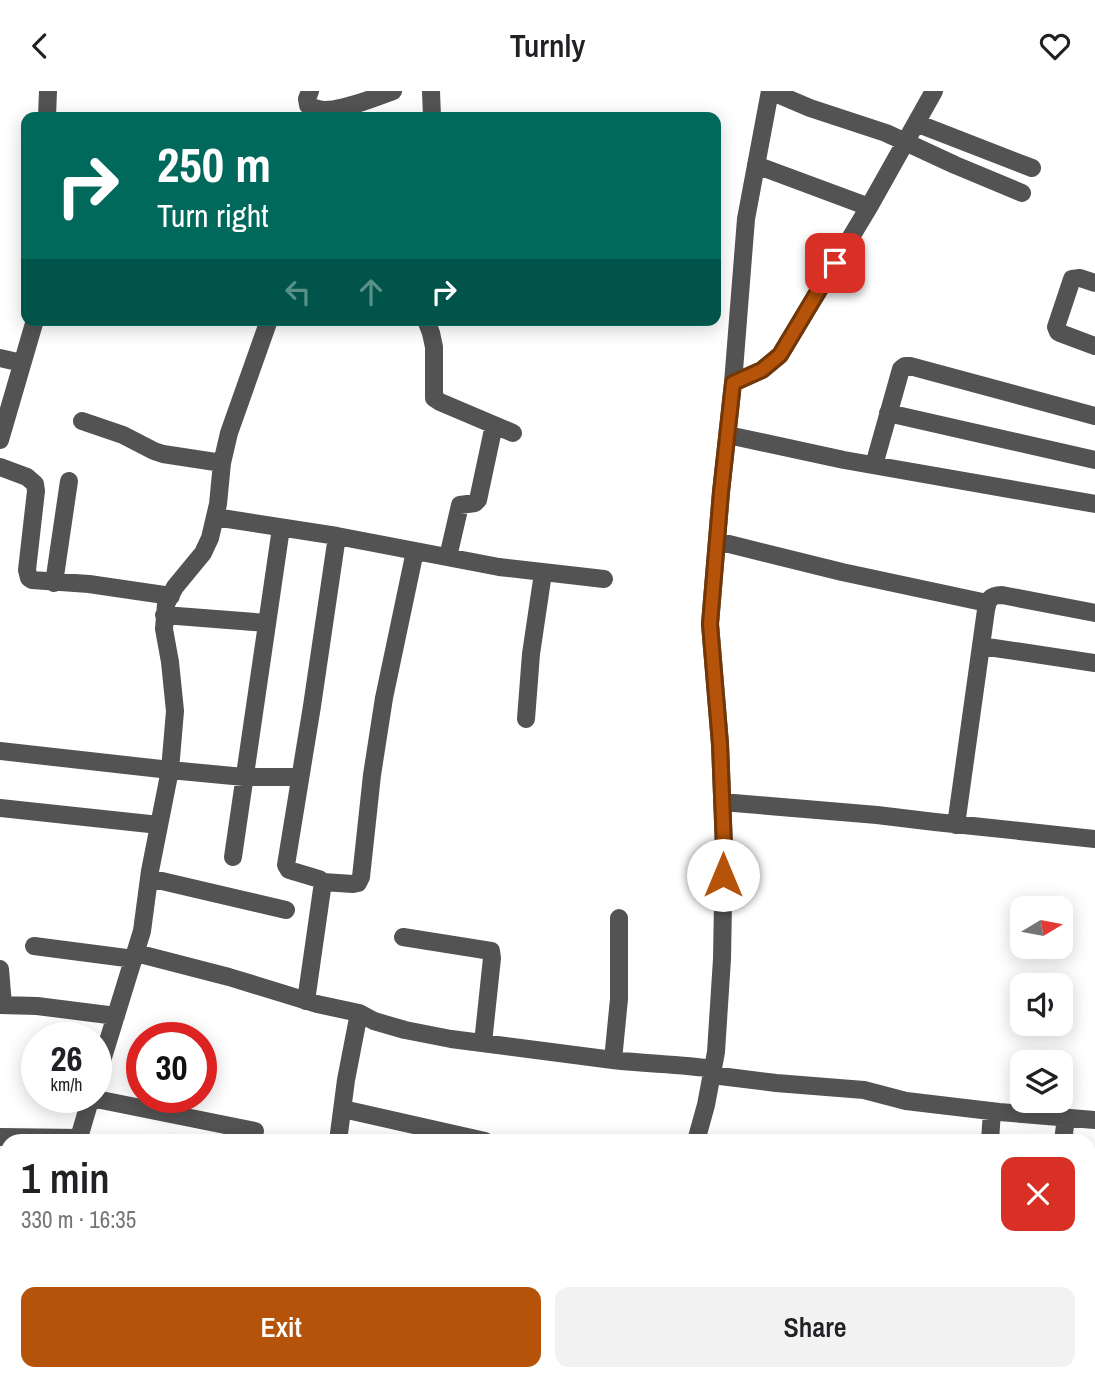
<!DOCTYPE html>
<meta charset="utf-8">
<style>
:root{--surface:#fff;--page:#f2f2f2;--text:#202124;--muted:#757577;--accent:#b45309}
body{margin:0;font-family:"Archivo Narrow",sans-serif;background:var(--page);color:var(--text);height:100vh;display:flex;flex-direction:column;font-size:26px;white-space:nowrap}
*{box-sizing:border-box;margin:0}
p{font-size:23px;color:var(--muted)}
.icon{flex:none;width:38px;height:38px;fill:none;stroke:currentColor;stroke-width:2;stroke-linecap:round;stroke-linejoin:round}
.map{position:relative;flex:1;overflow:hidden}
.side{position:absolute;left:0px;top:1043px;width:1096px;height:247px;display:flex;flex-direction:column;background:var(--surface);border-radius:21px 21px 0 0;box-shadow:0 4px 18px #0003}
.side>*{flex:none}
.banner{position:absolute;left:21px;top:21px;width:700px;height:214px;border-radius:14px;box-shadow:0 4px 18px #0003;background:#00695c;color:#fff;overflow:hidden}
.needle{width:46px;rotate:80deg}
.fabs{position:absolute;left:1010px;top:805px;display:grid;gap:14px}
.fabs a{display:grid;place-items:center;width:63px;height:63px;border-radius:14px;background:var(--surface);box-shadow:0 4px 18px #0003;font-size:35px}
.speed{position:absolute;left:21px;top:931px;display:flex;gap:14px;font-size:35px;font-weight:700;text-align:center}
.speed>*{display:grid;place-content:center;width:91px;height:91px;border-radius:50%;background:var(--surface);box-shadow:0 4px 18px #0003;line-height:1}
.speed small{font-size:18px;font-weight:400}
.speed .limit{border:10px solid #d22;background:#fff;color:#111}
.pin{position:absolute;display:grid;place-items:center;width:60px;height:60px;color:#fff;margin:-30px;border-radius:14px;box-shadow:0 4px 10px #0006}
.me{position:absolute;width:77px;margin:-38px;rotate:0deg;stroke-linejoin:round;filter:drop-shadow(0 0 5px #0008)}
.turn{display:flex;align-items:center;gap:24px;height:147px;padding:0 21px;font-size:32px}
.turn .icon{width:91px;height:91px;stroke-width:2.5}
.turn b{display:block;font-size:49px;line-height:60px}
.lanes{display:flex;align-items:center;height:66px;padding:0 21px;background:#0003;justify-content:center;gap:35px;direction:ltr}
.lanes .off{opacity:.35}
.round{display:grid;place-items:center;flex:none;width:74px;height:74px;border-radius:14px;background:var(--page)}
.overview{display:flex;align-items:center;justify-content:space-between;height:119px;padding:0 21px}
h1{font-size:42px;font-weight:600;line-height:52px}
.action{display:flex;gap:14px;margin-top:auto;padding:14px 21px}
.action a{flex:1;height:80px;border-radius:14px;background:var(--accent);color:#fff;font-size:28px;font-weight:600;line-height:80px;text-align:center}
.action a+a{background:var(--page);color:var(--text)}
header{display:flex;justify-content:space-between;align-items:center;height:91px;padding:0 21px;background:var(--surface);font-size:32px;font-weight:600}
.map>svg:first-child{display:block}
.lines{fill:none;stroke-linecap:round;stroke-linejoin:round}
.minor{stroke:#535353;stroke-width:18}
.route-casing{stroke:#753606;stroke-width:18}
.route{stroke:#b45309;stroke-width:12}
</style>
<header><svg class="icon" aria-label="back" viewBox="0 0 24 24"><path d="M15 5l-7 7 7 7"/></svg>Turnly<svg class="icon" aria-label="heart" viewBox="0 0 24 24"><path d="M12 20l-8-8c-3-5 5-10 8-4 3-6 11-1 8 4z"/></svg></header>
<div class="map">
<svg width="1095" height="1289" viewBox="0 0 1095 1289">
<rect width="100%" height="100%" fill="#fff"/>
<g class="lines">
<path class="minor" d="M310,0L307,8L308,14C314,17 319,19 325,19C344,19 374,7 393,0
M431,0L432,26
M770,0L810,17L886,42L955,74L1022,102
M47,26L48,0
M916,32L1032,77
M756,74L869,116
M1095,192L1080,187L1072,188L1056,236L1058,241L1060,242L1095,255
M426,229L431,242L434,256V307L440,311L513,342
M0,267L22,272
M733,292L762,279L780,264L869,116L934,0
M888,322L1095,369
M82,330L123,344L154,360L163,363L222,372
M728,344L844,369L1095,413
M0,349L35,229
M874,374L901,278L905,275H910L1095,325
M0,376L27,386L35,393L36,400L27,479L29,487L32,489L89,493L171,505
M215,426L337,445L499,476L604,488
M717,450L842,481L987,512
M448,466L460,414L475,412L478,409L494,334
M54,492L69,390
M164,524L267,532
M981,555L1095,572
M526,628L531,563L543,482
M0,660L170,679L244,686H300
M722,711L877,724L935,731L1095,748
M0,717L159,734
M956,734L986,519C988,509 990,504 1002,504L1095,522
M233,766L281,437
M149,787L286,819
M323,791L353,793L358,792L361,786L372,684L384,607L415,460
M403,846L491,860L492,867L483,952
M34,855L134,868
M136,862L229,886L317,913L359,922L374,930L405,939L451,948L613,969C646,973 680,973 713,978
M0,878L3,914
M306,910L323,791L319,788L289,779L286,774L312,615L337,445
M0,914L37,915L116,925
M613,969L619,908V827
M712,984L776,992L864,999L906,1010L999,1021L1095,1029
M96,989L142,840L150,780L170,679L175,620L170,571L164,538L166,513L175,496L203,462L210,447L218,413L222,372L229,342L269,229
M91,1007L255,1040
M343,1018L485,1050
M0,1046L79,1047
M78,1050L91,1006
M338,1050L346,989L359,922
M696,1050L706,1014L716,961L722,868L724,756L720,653L710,533L721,401L733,292L746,128L770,0
M990,1050L992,1020
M1063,1050L1066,1027
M0,1111H7
M0,1185H7
M432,1283L459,1289
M16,1289L17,1283
M656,1289V1283
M798,1289V1283
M929,1289L930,1283"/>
</g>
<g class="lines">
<g class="route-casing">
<path id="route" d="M723,784L724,756L720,653L710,533L721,401L733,292L762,279L780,264L835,172"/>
</g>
<use href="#route" class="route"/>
</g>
</svg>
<div class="fabs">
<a><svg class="needle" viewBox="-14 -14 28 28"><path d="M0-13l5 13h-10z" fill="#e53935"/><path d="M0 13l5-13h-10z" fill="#757577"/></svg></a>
<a><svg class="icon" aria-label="sound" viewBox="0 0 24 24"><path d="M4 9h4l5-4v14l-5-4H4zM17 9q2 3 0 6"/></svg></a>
<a><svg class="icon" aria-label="layers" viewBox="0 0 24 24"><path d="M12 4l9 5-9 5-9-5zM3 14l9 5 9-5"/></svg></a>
</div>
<div class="speed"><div>26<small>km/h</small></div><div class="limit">30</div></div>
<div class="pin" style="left:835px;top:172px;background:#d93025"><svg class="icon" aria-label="arrive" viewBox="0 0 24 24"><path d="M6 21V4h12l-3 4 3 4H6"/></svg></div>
<svg class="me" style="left:723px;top:784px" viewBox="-20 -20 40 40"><circle r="19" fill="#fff"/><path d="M0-13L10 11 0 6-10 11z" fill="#b45309"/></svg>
<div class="banner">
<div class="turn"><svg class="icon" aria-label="right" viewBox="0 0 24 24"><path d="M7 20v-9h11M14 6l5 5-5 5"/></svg><div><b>250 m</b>Turn right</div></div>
<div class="lanes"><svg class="icon off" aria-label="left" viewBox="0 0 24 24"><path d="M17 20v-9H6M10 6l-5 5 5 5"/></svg><svg class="icon off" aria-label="ahead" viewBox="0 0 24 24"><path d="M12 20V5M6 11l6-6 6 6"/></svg><svg class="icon" aria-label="right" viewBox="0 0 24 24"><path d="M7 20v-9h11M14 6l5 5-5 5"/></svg></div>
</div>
<section class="side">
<div class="overview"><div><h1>1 min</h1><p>330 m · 16:35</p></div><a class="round" style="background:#d93025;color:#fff"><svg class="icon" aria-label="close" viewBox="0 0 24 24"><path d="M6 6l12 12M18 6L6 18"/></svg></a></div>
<div class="action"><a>Exit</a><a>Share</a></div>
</section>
</div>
